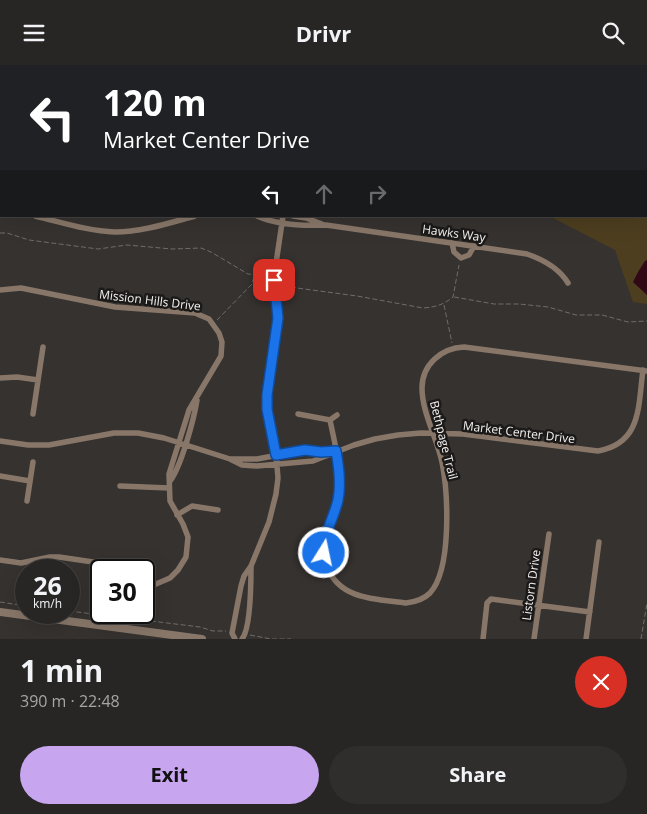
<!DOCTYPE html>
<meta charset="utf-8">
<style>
:root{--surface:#282624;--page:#302e2c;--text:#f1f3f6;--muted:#a5a5a6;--line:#444341;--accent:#c7a6ef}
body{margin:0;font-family:"Open Sans",sans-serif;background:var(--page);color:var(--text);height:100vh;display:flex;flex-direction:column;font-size:19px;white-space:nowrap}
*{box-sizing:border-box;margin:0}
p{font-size:16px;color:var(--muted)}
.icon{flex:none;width:28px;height:28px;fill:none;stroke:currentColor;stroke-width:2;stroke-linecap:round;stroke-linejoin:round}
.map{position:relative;height:574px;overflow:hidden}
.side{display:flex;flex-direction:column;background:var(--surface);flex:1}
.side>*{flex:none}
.top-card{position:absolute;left:0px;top:0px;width:648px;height:152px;box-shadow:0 5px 20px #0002,0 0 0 1px var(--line);background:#202124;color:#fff;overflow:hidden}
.speed{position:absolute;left:15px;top:494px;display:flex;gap:10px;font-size:25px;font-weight:700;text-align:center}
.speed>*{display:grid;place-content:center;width:65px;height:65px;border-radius:50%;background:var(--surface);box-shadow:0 5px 20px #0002,0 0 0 1px var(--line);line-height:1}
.speed small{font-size:12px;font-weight:400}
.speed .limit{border:2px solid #111;border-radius:8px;background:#fff;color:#111}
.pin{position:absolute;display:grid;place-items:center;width:42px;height:42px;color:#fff;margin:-21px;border-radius:10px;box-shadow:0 2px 8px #0006}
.me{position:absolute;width:55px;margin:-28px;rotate:10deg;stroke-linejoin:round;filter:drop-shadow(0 0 4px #0008)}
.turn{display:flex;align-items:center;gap:18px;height:105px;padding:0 20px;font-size:22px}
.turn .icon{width:65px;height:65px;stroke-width:2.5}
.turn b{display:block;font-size:35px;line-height:42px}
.lanes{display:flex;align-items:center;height:48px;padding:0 20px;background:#0003;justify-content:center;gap:25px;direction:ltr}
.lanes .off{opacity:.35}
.round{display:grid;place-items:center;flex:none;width:52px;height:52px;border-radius:26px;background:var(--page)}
.head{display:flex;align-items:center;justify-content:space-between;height:85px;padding:0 20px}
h1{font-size:30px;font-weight:700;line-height:38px}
.cta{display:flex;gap:10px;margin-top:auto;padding:10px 20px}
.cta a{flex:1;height:58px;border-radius:30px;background:var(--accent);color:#111;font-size:20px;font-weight:700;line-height:58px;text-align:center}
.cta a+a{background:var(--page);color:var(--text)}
header{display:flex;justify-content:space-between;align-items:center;height:65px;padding:0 20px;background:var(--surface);font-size:22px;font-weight:700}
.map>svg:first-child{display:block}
.green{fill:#4d3e1f}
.water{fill:#310816}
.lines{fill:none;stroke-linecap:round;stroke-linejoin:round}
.path{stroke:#706c6b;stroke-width:1;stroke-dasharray:5 2.5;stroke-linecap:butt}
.minor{stroke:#887769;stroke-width:5.5}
.tertiary{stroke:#887769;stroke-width:8}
.route-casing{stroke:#114b97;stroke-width:12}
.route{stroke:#1a73e8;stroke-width:9}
.labels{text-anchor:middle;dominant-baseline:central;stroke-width:5;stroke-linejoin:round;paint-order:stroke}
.street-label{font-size:12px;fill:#f4f1f0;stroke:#1c1a19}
</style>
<header><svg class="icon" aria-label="menu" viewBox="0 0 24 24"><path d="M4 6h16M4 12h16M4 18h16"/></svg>Drivr<svg class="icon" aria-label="search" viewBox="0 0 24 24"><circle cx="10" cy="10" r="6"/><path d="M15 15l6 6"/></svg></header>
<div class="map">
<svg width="647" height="574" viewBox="0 0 647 574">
<rect width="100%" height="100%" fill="#363230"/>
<path class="green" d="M646,116L647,117V239L633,237L615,185L549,151H646Z"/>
<path class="water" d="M647,195V230L633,217L638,207L645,196Z"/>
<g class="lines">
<path class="path" d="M30,0L39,1
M646,128L647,129
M0,168H7L29,175L98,184L127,180L172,184L201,183L211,187L248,209L267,211
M279,212C287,213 289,221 297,223L357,231L423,243C436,242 443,240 453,232L459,200
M454,232L494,239H519L548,242L576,250H602L628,257L647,256
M444,240L452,278
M217,255L252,219L254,211
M0,537L26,541
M69,546L200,562L213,566H226
M250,570L271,574H291
M641,574L647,538"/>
<path class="minor" d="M281,0L286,1
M632,0L633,1
M303,1L304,0
M313,1L314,0
M614,1L616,0
M646,16L647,17
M0,149H1
M35,151C61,157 87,166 115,167C142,167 169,158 195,151
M257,151C277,160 304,161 326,160L527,189C544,195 559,203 568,218
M293,151L306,153L322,159
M452,178L454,187L461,193L469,190L474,181
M0,225L21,223L115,242L195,248L209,254L219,268L222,277L221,291L189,345L169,409L170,436L183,459L188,472L186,492L178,505L170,513L156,519L144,520
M0,313L17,312L38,315
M33,349L43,282
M298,349L330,355L331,360C336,383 342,408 338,432C336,448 327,461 324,476C322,485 324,494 327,502C340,535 376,534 406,538C415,537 423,535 430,528C452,504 448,428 442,397C437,373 422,348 422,323C422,300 441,283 464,282L647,306
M330,355L337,350
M0,376L28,380H49L114,368H138L164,373L230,394L242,400L257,401L313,396L354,380L375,374L398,370L421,368L463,369L598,386C642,378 638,341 643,305
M230,394H257L305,385L332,387
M0,411L30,416
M170,416C181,402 194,354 197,335
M120,421L169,423
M27,436L33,397
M177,450L192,441L218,445
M0,495L21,498L50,492H59L100,498L113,505
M235,574L232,568L241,521L244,511L251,501L269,457L276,429L278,413L276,389L268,355L267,330L278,253L274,212L283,151
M242,574C251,563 251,517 251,501
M483,574L487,538L491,534L590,547
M534,574L549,469
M586,574L599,477"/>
<path class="tertiary" d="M0,547L202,574"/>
</g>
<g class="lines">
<g class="route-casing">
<path id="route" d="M274,215L278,253L267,330V344L276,390L305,385L321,387L336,386C339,402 341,419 338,435C334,453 323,469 324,488"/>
</g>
<use href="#route" class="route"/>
</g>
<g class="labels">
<g class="street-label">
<text transform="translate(454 168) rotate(8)">Hawks Way</text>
<text transform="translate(150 235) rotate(7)">Mission Hills Drive</text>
<text transform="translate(519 367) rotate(7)">Market Center Drive</text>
<text transform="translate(444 375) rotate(76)">Bethpage Trail</text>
<text transform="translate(531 520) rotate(-82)">Listorn Drive</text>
</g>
</g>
</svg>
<div class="speed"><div>26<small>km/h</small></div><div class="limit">30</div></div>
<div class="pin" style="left:274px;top:215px;background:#d93025"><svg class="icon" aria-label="arrive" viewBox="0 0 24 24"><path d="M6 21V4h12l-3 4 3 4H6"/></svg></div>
<svg class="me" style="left:324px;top:488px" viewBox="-20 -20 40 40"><circle r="17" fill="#1a73e8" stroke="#fff" stroke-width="3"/><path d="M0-11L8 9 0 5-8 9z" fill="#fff"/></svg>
<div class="top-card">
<div class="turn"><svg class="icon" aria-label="left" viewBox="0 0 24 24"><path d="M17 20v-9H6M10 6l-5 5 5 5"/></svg><div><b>120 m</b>Market Center Drive</div></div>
<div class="lanes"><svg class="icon" aria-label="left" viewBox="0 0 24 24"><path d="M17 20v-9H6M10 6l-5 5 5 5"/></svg><svg class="icon off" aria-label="ahead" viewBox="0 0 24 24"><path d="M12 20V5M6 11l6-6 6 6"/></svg><svg class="icon off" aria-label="right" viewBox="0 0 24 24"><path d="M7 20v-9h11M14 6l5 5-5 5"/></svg></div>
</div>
</div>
<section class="side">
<div class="head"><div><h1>1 min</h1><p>390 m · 22:48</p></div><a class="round" style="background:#d93025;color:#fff"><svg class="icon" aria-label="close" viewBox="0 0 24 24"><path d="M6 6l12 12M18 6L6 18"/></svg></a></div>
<div class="cta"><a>Exit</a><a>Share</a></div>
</section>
